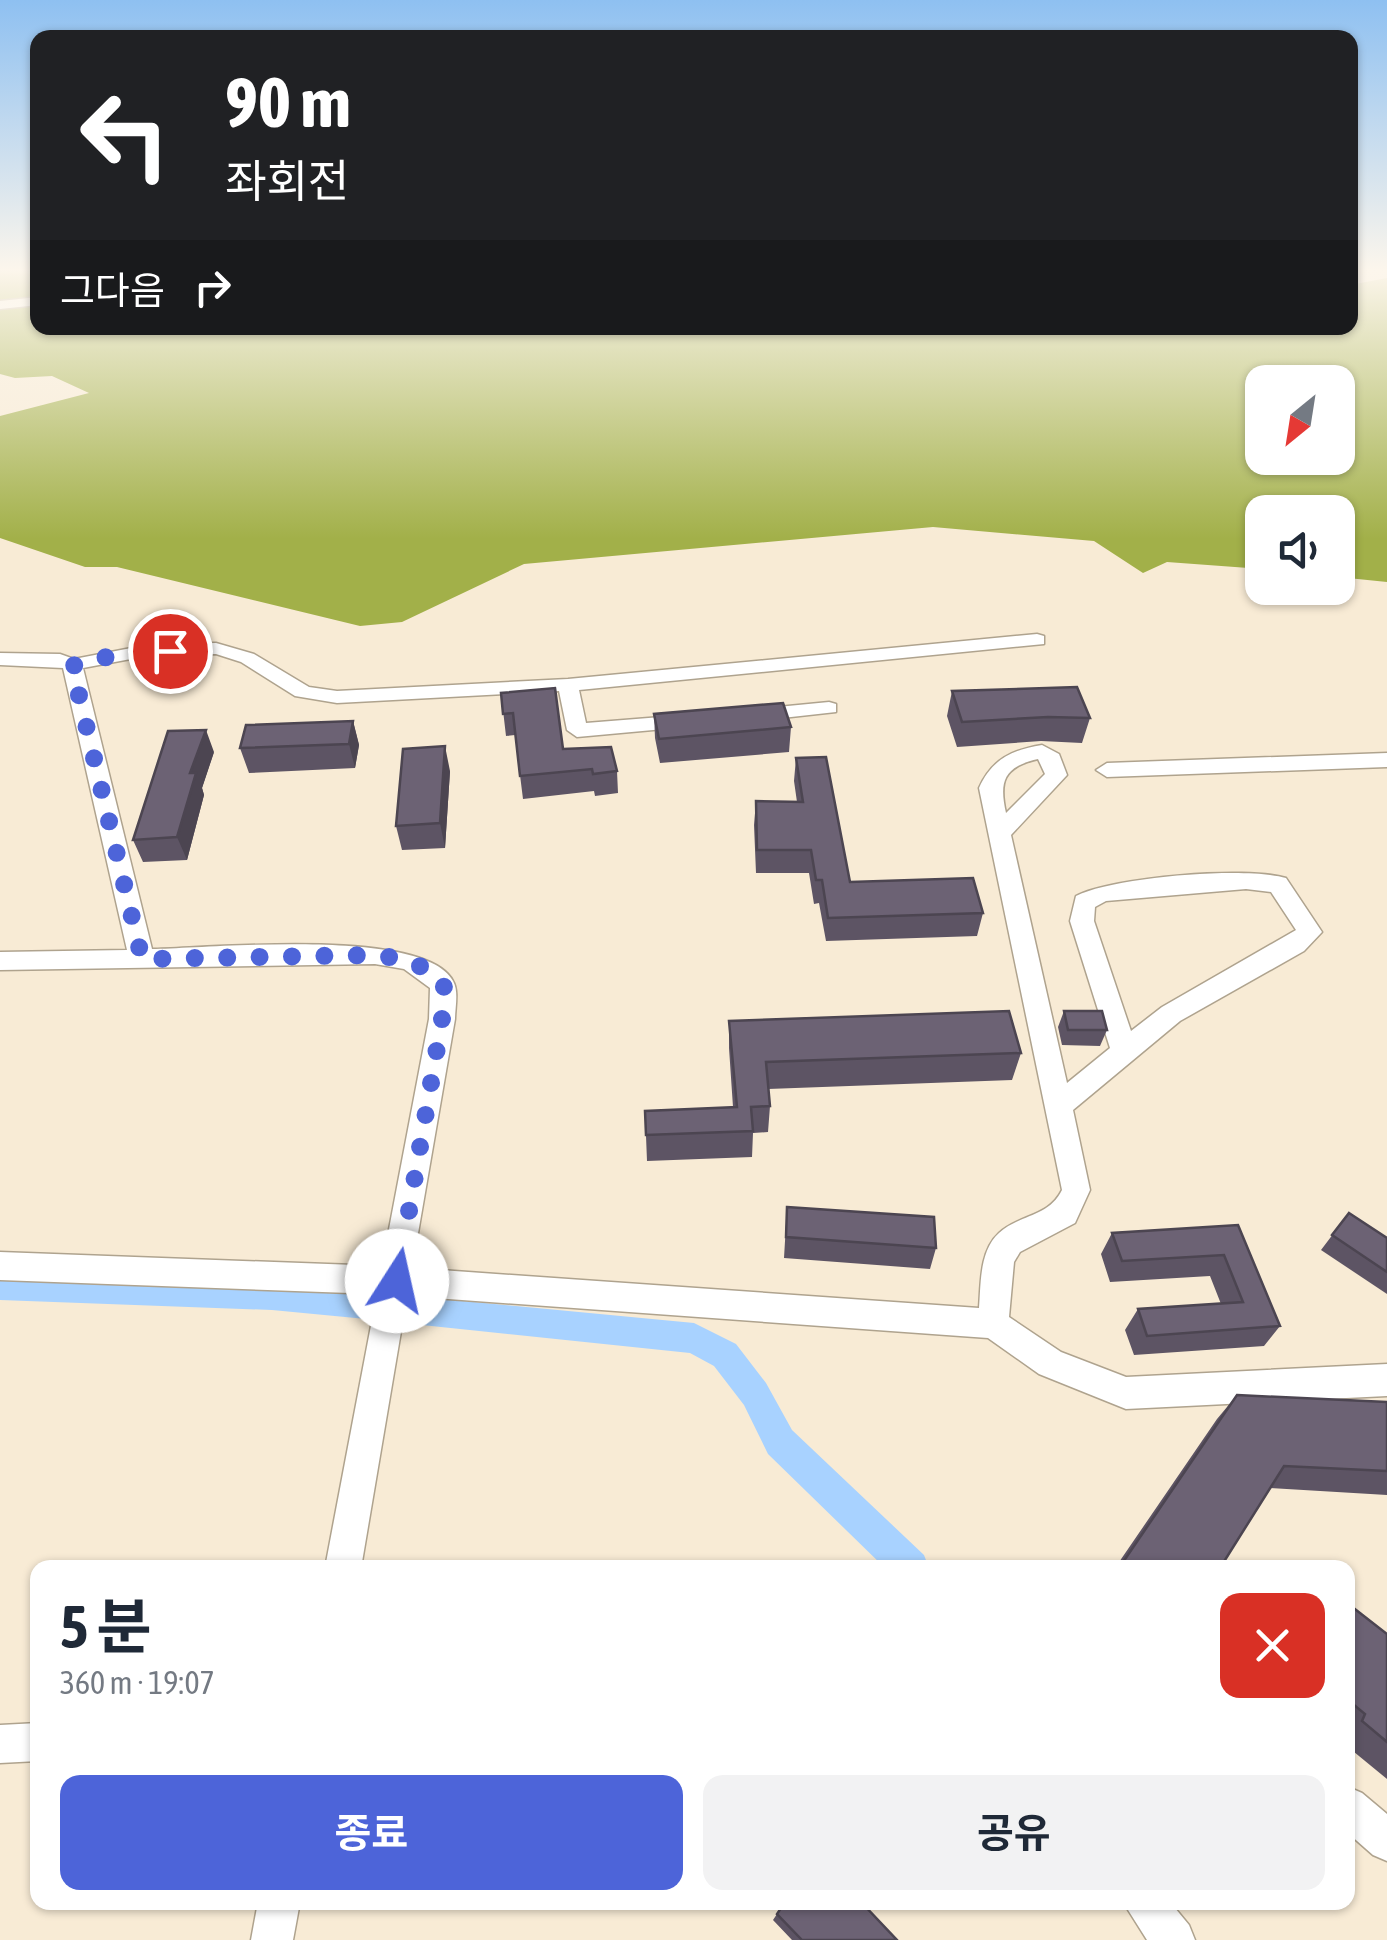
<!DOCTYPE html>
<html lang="ko">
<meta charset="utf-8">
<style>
:root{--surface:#fff;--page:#f2f2f3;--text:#1f2937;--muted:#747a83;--accent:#4d64d9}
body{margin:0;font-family:"Asap Condensed","Noto Sans KR",sans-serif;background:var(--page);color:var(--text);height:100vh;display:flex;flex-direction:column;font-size:38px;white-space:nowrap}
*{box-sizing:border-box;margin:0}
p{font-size:32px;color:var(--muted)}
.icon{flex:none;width:55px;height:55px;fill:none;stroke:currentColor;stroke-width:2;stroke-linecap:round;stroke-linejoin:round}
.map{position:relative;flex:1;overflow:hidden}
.panel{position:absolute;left:30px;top:1560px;width:1325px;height:350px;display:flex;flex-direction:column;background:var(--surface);border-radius:20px;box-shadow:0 2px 8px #0004}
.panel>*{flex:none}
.top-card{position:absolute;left:30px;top:30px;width:1328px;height:305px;border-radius:20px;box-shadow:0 2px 8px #0004;background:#202124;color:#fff;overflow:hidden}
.needle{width:65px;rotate:210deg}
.controls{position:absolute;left:1245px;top:365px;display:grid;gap:20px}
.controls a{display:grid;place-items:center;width:110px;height:110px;border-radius:20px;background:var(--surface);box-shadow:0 2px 8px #0004;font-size:50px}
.pin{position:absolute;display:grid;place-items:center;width:85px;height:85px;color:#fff;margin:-42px;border:5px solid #fff;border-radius:50%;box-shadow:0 2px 10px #0007}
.me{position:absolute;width:110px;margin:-55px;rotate:10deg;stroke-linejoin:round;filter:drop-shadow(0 0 8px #0008)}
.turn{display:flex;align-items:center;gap:35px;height:210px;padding:0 30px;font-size:45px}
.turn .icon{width:130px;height:130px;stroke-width:2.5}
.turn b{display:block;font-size:70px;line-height:85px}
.then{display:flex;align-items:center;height:95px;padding:0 30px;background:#0003;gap:20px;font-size:38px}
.round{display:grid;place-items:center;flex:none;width:105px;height:105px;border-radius:20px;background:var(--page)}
.summary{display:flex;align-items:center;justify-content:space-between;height:170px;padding:0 30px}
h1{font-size:60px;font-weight:700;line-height:75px}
.cta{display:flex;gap:20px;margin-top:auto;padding:20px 30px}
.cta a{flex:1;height:115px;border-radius:20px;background:var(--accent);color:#fff;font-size:40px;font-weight:700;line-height:115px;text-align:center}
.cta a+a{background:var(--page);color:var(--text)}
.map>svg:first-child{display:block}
.forest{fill:#a2b049;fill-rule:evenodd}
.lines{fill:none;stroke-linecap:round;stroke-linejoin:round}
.canal{fill:#a8d2ff;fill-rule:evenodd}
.minor-casing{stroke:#afa38e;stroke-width:3}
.minor{fill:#fff;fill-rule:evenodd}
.wall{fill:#5d5464}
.shaded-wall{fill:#4c4551}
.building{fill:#6c6274;stroke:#4c4551;stroke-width:2.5}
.route{stroke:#4d64d9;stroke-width:18;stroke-dasharray:0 32.4}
</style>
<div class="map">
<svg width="1387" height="1940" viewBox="0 0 1387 1940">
<rect width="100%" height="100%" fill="#f8ebd5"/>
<path class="forest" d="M0,268H37L38,328H1350V285L1387,278V582L1338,577V512H1262V569L1167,562L1143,573L1094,541L933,527L524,564L402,622L360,626L117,567H85L0,538V416L89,393L52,376L15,378L0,374ZM1262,382H1338V458H1262Z"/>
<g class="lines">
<path class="canal" d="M0,1272L272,1282L366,1291L377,1295L381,1305L377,1315L366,1319L272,1310L0,1300Z
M422,1297L694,1323L736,1344L766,1383L792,1430L924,1555L929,1568H885L768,1454L744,1405L714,1366L690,1353L422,1325L411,1321L407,1311L411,1301Z"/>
<g class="minor-casing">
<path id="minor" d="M38,297V305L0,309V301Z
M1037,634L1044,636V644L579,690L586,723L686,715L696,721L686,727L577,737L567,730L559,691L337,703L295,696L241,662L216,654L152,655L83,668L152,949C210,948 425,927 453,981C459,991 455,1008 455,1019L412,1268L979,1308C981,1285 979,1251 999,1233C1020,1214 1049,1217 1062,1190L979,788C992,759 1012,750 1042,745L1059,754L1067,775L1011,835L1067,1083L1110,1048L1070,921L1076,896C1113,877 1246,866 1286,878L1322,932L1304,951L1180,1021L1073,1110L1090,1190L1075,1223L1020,1252L1014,1262L1009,1317L1061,1352L1126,1377L1387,1364V1396L1126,1409L1039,1374L988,1338L407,1296L361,1568H325L377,1294L0,1280V1252L382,1266L429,1019L430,988L404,969L375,964L0,970V952L127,950L63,668L0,665V653L60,654L74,659L152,644L216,643L254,654L309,687L337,691L568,679ZM1038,759L1045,774L1006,813C999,782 1003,767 1038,759ZM1246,889L1271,892L1296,930L1162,1007L1131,1031L1094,921L1095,907L1106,901Z
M829,702L836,704V712L756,721L746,715L756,709Z
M1387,753V767L1107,777L1096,770L1107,763Z
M38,1723V1761L0,1763V1725Z
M1348,1787L1362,1793L1387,1814V1861L1373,1855L1348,1833Z
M258,1902H300L293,1940H251Z
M1123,1902H1170L1189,1925L1195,1940H1147Z"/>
</g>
<use href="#minor" class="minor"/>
</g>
<path class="wall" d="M952,691L1090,718L1082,743L1041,741L957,747L947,716Z
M501,693L563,749L617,771L618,793L595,796L594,791L523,799L515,735L506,736Z
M654,714L791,727L789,752L660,763L655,738Z
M353,721L359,745L355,768L249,773L240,748Z
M214,752L202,788L204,795L187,860L143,862L133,840Z
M796,758L850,882L983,913L977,936L826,941L819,903L814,904L809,873H756L754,825L756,801L797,802L794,781Z
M450,771L445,848L402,850L396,826Z
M1064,1011L1107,1030L1100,1046L1062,1045L1058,1027Z
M729,1021L1021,1053L1012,1080L768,1089L770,1106L768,1132L753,1133L752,1157L647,1161L645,1111L733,1107L729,1048Z
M787,1207L936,1248L930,1269L784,1258Z
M1349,1213L1387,1238V1294L1321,1250Z
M1238,1225L1280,1326L1264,1346L1134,1355L1125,1330L1138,1309L1221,1304L1210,1276L1110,1282L1101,1254L1112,1233Z
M1237,1395L1387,1402V1495L1270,1488L1220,1568H1115L1217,1419Z
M1351,1606L1387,1634V1779L1348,1747V1609Z
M785,1902L897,1940H792L773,1920Z"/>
<path class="shaded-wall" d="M353,721L359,745L355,768L349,744Z
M206,730L214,752L202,788L204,795L187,860L177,837L190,773Z
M445,746L450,771L445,848L440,823Z"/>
<path class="building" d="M1077,687L1090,718L1048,717L962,722L952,691Z
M555,688L563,749L611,747L617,771L593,774L592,769L520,776L513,713L503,714L501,693Z
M783,703L791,727L659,739L654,714Z
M353,721L349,744L240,748L246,725Z
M206,730L190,773H196L177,837L133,840L168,731Z
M445,746L440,823L396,826L403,749Z
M826,757L850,882L973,878L983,913L828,918L822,880H816L811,850H757L756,801L803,802L796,758Z
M1009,1011L1021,1053L766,1062L770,1106L751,1107L753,1131L646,1135L645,1111L737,1107L729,1021Z
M1064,1011H1102L1107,1030H1068Z
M787,1207L934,1217L936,1248L786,1237Z
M1349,1213L1387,1238V1272L1332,1235Z
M1238,1225L1280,1326L1147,1336L1138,1309L1243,1302L1224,1255L1122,1261L1112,1233Z
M1237,1395L1387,1402V1471L1284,1466L1220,1568H1119Z
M1351,1606L1387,1634V1742L1362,1721L1365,1714L1348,1700V1613Z
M785,1902H861L897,1940H802L777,1914Z"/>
<linearGradient id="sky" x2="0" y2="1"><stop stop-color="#8ec0f1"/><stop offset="0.5" stop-color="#fcf6ec"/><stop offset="1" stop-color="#fcf6ec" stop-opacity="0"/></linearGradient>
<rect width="1387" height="539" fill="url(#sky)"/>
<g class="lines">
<path class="route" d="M170,651L98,658L72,666L142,959L375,955C404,959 423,962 444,985L442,1019L397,1281"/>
</g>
</svg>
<div class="controls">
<a><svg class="needle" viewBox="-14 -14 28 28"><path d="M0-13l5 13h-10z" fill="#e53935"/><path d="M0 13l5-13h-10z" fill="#747a83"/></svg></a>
<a><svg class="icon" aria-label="sound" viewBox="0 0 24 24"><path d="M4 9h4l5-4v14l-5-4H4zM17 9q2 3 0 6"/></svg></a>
</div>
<div class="pin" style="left:170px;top:651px;background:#d93025"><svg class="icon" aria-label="arrive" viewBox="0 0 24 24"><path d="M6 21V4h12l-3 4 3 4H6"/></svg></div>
<svg class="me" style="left:397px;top:1281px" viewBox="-20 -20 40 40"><circle r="19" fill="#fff"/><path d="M0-13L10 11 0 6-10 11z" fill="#4d64d9"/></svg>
<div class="top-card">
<div class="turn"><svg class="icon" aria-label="left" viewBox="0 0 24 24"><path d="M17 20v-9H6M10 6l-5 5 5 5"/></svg><div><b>90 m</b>좌회전</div></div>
<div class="then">그다음<svg class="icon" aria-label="right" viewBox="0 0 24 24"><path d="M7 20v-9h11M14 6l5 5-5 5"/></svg></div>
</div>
<section class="panel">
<div class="summary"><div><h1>5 분</h1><p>360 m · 19:07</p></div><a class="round" style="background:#d93025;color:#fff"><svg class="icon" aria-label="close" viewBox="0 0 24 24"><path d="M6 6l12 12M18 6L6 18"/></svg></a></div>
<div class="cta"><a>종료</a><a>공유</a></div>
</section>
</div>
